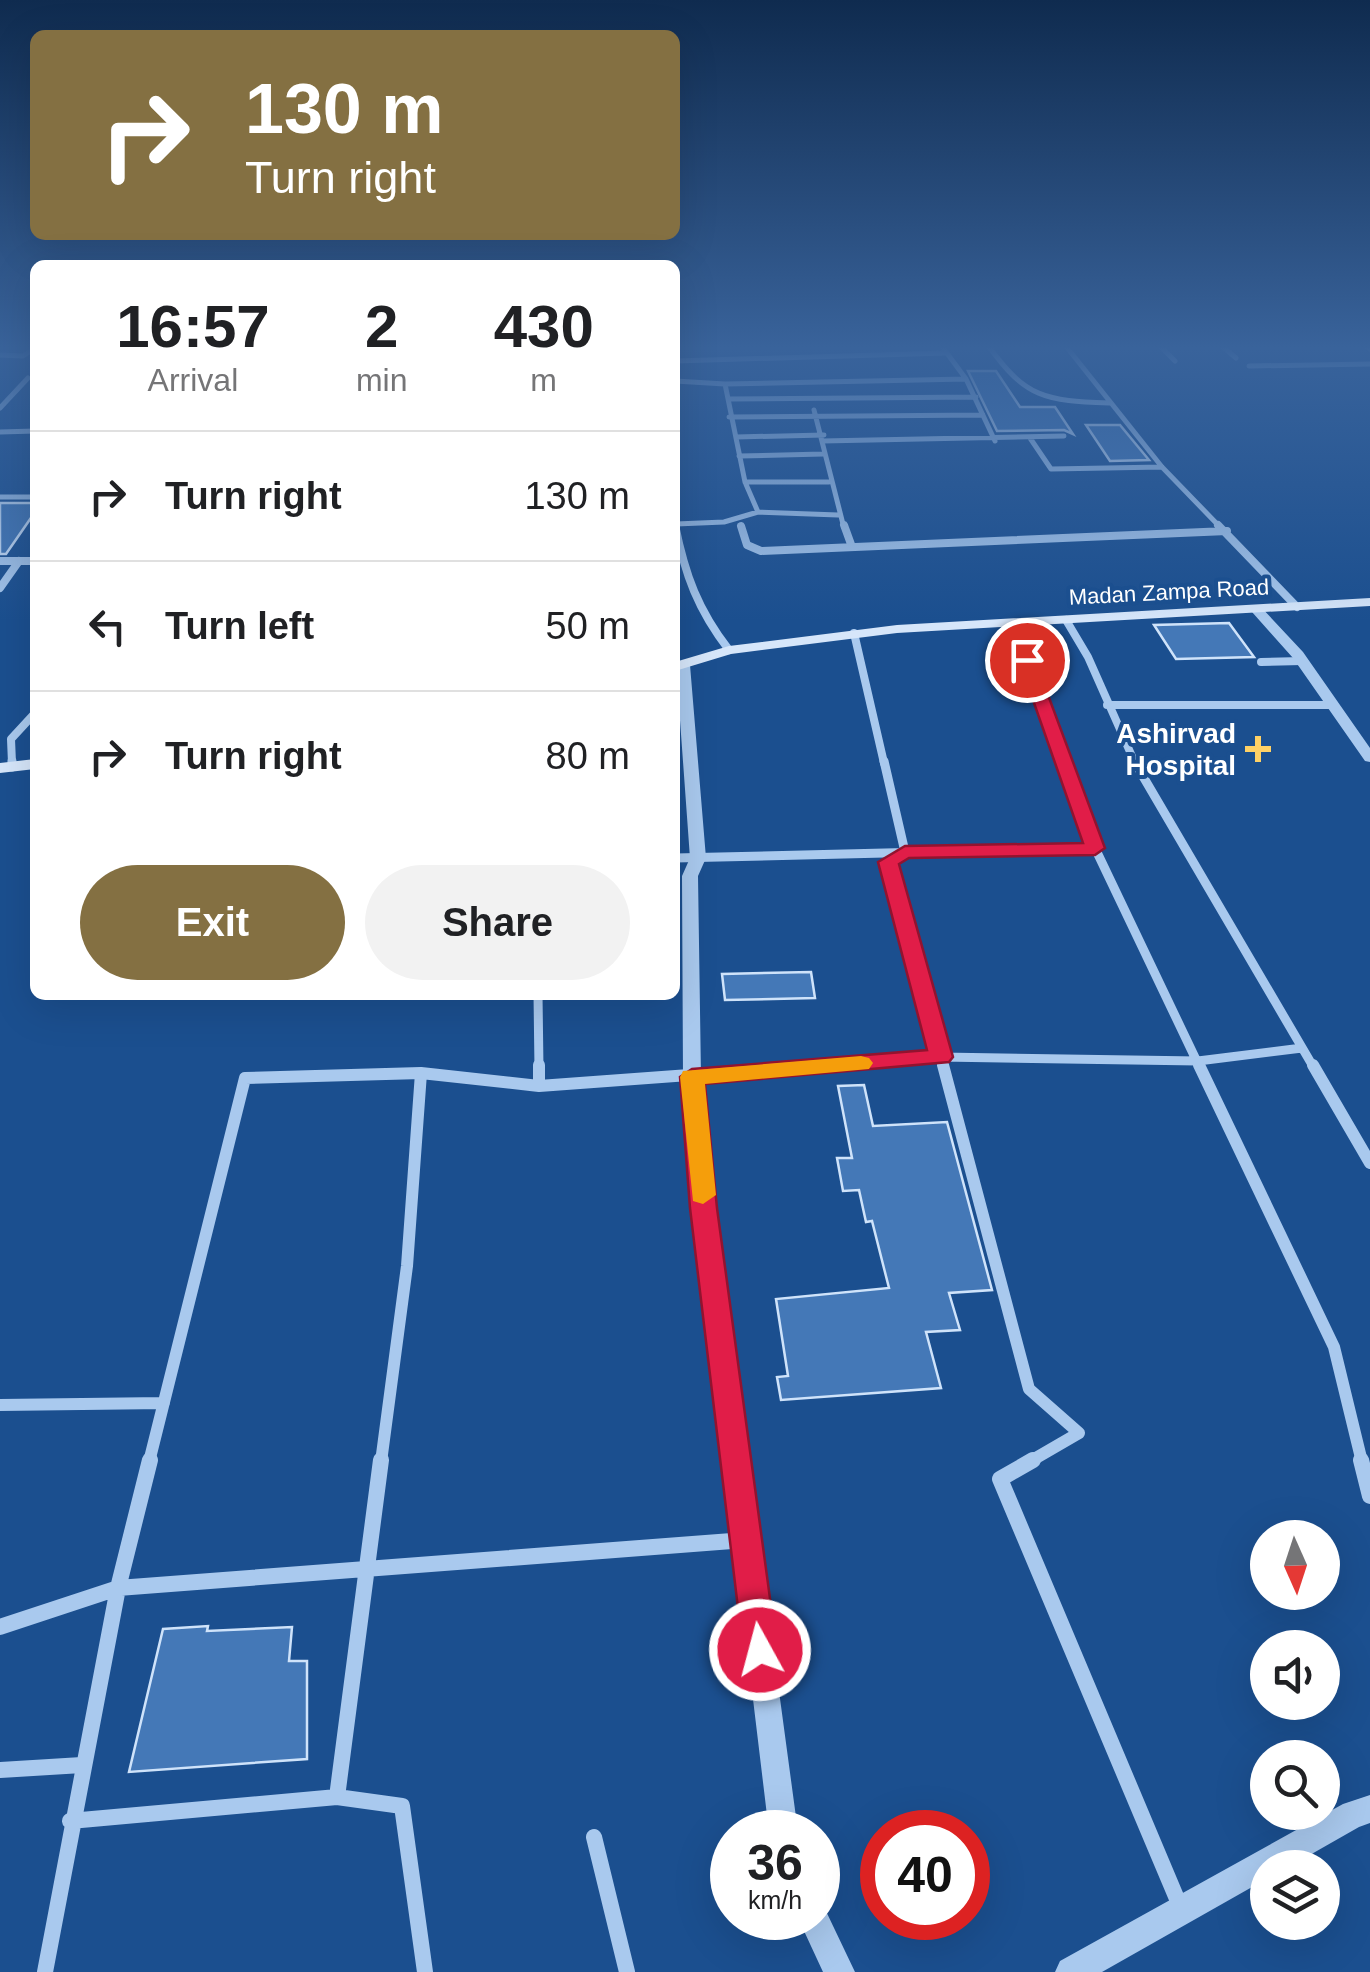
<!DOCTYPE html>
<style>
:root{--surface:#fff;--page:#f2f2f2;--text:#202124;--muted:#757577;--line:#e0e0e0;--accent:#847042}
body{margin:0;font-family:Arial,sans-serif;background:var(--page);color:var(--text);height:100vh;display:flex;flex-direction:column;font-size:38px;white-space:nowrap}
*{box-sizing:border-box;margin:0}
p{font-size:32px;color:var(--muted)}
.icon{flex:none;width:55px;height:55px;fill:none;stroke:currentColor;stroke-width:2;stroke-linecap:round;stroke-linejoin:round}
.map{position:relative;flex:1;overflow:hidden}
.drawer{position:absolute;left:30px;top:260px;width:650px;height:740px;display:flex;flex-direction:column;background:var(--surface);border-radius:15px;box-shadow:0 10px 40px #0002}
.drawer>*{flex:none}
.guide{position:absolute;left:30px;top:30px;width:650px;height:210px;border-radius:15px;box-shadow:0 10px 40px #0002;background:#847042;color:#fff;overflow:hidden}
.needle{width:65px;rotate:177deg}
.buttons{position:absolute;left:1250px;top:1520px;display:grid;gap:20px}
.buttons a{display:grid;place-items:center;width:90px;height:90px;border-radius:50%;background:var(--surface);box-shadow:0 10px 40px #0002;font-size:50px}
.speed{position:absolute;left:710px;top:1810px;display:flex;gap:20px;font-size:50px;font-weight:700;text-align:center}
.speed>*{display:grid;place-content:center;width:130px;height:130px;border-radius:50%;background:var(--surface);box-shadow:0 10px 40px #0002;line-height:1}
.speed small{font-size:25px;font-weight:400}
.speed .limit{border:15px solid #d22;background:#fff;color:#111}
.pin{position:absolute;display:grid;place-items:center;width:85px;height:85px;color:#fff;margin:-42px;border:5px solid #fff;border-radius:50%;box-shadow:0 2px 10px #0007}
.me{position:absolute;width:110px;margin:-55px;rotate:353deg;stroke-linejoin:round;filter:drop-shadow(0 0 8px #0008)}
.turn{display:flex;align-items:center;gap:35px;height:210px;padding:0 50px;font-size:45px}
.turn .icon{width:130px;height:130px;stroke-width:2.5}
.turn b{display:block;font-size:70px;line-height:85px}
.eta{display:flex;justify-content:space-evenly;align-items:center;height:170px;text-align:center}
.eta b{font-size:60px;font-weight:700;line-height:70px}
.action{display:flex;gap:20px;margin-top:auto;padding:20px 50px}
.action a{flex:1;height:115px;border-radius:60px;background:var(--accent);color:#fff;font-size:40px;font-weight:700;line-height:115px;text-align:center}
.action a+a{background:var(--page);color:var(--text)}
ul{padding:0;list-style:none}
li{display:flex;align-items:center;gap:30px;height:130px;padding:0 50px;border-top:2px solid var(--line)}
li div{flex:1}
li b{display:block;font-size:38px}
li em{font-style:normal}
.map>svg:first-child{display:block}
.building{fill:#4478b7;stroke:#cfe3fa;stroke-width:2.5}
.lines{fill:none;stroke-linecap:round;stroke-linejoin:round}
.minor-far4{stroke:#a9c9ee;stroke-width:5}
.minor-far3{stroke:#a9c9ee;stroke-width:8}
.minor-far2{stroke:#a9c9ee;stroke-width:9}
.minor-far1{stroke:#a9c9ee;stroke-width:12}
.minor{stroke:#a9c9ee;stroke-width:16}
.tertiary{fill:#a9c9ee;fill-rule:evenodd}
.secondary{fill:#d6e6fa;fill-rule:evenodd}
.route{fill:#e11d48;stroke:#92132f;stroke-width:2.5}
.slow{fill:#f59e0b}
.poi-dot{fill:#ffd166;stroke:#1b4f8f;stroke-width:4}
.labels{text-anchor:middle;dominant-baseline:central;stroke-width:8;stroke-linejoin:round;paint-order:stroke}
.far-street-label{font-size:22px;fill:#fff;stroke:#1b4f8f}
.poi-label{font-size:28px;font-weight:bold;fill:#fff;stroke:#1b4f8f;text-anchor:end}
</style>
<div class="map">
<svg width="1370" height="1972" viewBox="0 0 1370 1972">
<rect width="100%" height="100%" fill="#1b4f8f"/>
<path class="building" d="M968,371H996L1020,407H1055L1073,434L1064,430L997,431Z
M1086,425H1120L1149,460L1110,461Z
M0,503H35V512L6,554H0Z
M1229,623L1254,657L1176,659L1154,625Z
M811,972L815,998L725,1000L722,974Z
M864,1085L873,1126L947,1122L992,1290L949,1293L960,1330L926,1332L941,1388L781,1400L777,1377L788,1376L776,1299L889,1288L872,1221L866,1222L859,1190L843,1191L837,1158H852L838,1086Z
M208,1626L207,1631L292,1627L289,1661H307V1759L129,1772L163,1629Z"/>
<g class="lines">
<path class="minor-far4" d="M941,345L966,379L995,441
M988,345C1025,398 1046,401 1109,403
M1065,345L1162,467L1221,528
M1159,345L1175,361
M1221,345L1236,358
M1364,345L1370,349
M0,355L23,356L35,348
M675,361L945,353
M1249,366L1370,364
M675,381L725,384
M728,399L976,397
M0,408L28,378
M814,410L844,528
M729,417L983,415
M0,432L35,431
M736,437L824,435
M1030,438L1051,469L1162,467
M822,441L1064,436
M739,456L823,454
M745,482H829
M675,492V499
M0,497H35
M758,512L745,482L725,384L966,379
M675,523L676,528
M676,524L724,522L758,512L838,515"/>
<path class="minor-far3" d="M675,525C685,575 698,610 729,650
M844,525L852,547
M1218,525L1297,607
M741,526L747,545L761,551L1227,531
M0,561H35
M0,588L19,561
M1066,620L1088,657L1135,763
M1020,622L1032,684L1062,763
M854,633L884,763
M1261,662L1302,661
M1107,705H1333
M12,763L11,739L35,713"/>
<path class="minor-far2" d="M12,761V767
M884,761L905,852L889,862L944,1068
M1061,761L1095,848L1200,1068
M1134,761L1314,1068
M675,858L1095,848
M538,995L539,1068
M792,1068L941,1057L1198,1061L1302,1048"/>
<path class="minor-far1" d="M539,1065V1086
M943,1065L1029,1389L1079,1433L1029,1462
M1199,1065L1334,1347L1362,1462
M1313,1065L1370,1163
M0,1405L164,1403
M149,1462L245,1078L421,1073L539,1086L827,1065
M381,1462L407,1266L421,1073"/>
<path class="minor" d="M1033,1460L1000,1479L1180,1906
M1361,1460L1370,1496
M0,1627L118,1588L745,1540
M0,1770L82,1765
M337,1797L402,1806L425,1972
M70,1821L337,1797L381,1460
M594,1837L627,1972
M45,1972L118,1588L150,1460"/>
<path class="tertiary" d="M1252,606H1260L1303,652L1370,748V762L1365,761L1293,658L1252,612Z
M683,661L690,665L706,858L698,876L701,1077L714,1209L798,1832H769L694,1209L683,1077L682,876L690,858L676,665Z
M1370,1795V1823L1359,1827L1287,1868H1268V1878L1102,1972H1055L1060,1961L1343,1804Z
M818,1905L824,1907L855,1972H823L798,1918H818Z"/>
<path class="secondary" d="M1370,598V606L897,633L731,654L675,671V662L729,646L897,625Z
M35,759V769L0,773V763Z"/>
</g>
<linearGradient id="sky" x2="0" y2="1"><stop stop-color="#0f2b4f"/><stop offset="0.56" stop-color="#39639b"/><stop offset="1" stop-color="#39639b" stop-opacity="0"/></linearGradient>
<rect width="1370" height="621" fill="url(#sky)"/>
<path class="route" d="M1027,655L1035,660L1105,848L1095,855L909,858L899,864L953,1057L949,1062L705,1084L717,1208L777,1650L772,1661L760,1666L748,1661L743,1650L690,1208L680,1077L692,1069L927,1050L878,862L905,846L1083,843L1019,660Z"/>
<path class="slow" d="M861,1056L869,1058L873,1063L869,1069L705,1084L716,1195L703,1204L693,1201L680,1077L683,1071Z"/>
<path class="poi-dot" d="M1253 734h10v10h10v10h-10v10h-10v-10h-10v-10h10z"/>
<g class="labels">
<g class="far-street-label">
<text transform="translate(1169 592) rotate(-3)">Madan Zampa Road</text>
</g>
<g class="poi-label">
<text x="1236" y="733">Ashirvad<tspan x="1236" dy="32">Hospital</tspan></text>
</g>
</g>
</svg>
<div class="buttons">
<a><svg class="needle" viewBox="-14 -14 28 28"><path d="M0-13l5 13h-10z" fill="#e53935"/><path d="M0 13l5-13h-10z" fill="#757577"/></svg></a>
<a><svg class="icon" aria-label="sound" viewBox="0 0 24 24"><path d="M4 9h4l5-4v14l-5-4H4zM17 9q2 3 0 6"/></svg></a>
<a><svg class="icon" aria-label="search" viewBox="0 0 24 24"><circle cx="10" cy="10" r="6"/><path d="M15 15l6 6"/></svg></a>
<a><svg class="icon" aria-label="layers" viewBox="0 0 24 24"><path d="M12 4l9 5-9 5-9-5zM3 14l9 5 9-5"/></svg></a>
</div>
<div class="speed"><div>36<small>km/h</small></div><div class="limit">40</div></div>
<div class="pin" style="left:1027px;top:660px;background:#d93025"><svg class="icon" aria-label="arrive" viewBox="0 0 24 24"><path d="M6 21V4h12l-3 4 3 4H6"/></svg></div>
<svg class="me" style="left:760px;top:1650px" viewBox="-20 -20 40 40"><circle r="17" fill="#e11d48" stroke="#fff" stroke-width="3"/><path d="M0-11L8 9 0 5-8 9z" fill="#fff"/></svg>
<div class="guide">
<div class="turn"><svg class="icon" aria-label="right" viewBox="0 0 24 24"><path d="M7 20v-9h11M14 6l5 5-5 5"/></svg><div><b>130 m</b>Turn right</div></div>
</div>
<section class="drawer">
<div class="eta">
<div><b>16:57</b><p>Arrival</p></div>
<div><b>2</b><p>min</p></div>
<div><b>430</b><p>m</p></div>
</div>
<ul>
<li><svg class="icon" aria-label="right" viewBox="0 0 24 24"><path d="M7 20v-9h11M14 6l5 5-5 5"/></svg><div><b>Turn right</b></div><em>130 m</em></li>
<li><svg class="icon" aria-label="left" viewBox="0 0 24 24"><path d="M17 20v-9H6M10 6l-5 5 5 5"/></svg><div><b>Turn left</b></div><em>50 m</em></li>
<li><svg class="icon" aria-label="right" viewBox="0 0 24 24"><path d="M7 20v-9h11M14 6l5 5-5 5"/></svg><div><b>Turn right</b></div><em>80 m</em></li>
</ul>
<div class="action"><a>Exit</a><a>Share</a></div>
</section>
</div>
